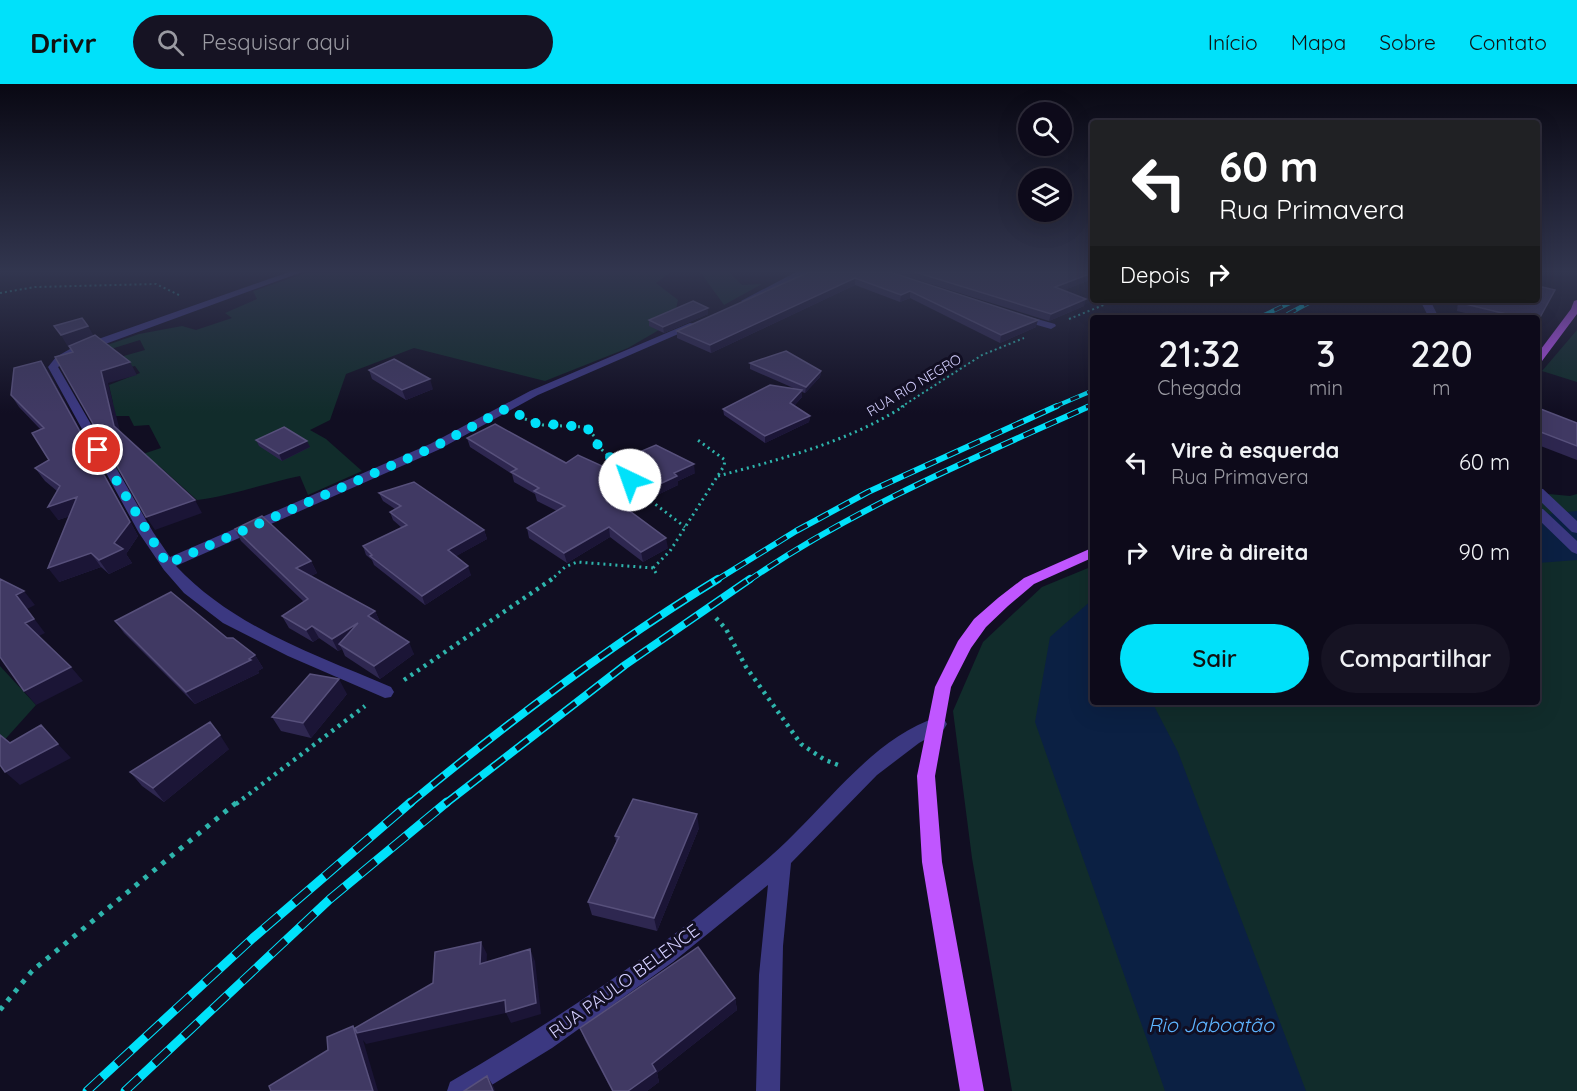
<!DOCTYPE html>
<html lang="pt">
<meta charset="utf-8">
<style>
:root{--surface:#0d0a1a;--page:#161323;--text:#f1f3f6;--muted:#9a9aa2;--line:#2d2b39;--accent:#00e1fa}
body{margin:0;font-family:Quicksand,sans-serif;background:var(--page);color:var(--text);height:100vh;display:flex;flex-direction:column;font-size:22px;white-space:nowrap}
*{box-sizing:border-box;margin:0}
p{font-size:20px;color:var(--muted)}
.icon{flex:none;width:33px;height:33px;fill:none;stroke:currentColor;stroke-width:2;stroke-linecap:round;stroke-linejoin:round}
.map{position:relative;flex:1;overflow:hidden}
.side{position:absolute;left:1090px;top:231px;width:450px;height:390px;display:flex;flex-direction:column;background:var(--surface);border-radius:6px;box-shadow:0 6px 24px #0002,0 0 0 2px var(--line)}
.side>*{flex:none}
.top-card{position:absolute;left:1090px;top:36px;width:450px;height:183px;border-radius:6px;box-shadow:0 6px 24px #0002,0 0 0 2px var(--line);background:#202124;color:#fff;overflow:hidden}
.controls{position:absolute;left:1018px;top:18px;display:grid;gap:12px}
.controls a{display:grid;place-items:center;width:54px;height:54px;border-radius:50%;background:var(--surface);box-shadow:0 6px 24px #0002,0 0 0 2px var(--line);font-size:30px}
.pin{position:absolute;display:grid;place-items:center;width:51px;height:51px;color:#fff;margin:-26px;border:3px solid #fff;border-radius:50%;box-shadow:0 2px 6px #0007}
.me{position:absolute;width:66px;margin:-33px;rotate:318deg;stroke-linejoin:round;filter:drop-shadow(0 0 4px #0008)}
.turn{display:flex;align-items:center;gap:21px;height:126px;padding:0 30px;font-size:27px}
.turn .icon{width:78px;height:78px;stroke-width:2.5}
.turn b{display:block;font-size:42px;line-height:51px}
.then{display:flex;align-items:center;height:57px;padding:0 30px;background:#0003;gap:12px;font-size:22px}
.eta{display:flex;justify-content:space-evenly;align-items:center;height:102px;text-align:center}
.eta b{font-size:36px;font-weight:600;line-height:42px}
.primary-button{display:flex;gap:12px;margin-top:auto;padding:12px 30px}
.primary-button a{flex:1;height:69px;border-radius:36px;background:var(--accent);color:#111;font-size:24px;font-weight:600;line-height:69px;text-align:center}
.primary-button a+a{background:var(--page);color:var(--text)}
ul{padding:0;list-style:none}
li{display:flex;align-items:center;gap:18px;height:90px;padding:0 30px}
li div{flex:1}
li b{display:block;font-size:22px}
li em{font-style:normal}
header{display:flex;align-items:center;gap:36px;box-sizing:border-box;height:84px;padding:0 30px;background:var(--accent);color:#111}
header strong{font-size:28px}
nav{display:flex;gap:33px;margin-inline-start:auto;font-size:21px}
.search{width:420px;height:54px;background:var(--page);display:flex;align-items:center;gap:15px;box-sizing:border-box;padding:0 21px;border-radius:33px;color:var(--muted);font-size:22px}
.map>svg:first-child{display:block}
.green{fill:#112c2b}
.water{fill:#0b2043}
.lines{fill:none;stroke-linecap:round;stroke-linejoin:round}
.path-far3{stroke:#2eb4ac;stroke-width:2;stroke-dasharray:2 3;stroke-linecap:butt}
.path-far2{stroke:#2eb4ac;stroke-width:3;stroke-dasharray:2 4;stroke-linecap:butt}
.path-far1{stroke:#2eb4ac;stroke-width:4.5;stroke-dasharray:3 5;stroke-linecap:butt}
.path{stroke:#2eb4ac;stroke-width:5;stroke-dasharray:4.5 7;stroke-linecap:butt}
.service{fill:#3b3881;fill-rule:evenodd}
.minor{fill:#3b3881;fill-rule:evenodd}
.primary{fill:#c056ff;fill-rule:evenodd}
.rail-far3-casing{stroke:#00e1fa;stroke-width:4.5}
.rail-far2-casing{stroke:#00e1fa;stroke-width:6}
.rail-far1-casing{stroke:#00e1fa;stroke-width:8}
.rail-casing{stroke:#00e1fa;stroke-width:9}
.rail-far3{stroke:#110e22;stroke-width:3;stroke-dasharray:9;stroke-linecap:butt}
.rail-far2{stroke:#110e22;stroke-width:4;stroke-dasharray:12;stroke-linecap:butt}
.rail-far1{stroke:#110e22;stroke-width:5;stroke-dasharray:15;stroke-linecap:butt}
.rail{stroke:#110e22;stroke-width:7;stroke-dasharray:20;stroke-linecap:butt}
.wall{fill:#2e2750}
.shaded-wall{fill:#1b1536}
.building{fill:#403963;stroke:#57507b;stroke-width:1.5}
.route{stroke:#00e1fa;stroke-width:10;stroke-dasharray:0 18}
.labels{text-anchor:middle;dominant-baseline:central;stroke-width:6;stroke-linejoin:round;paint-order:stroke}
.far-street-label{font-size:14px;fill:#d4cfff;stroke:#110e22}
.near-street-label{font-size:18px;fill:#d4cfff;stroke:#110e22}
.near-water-label{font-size:20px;font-style:italic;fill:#5db4ff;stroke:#110e22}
</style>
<header>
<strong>Drivr</strong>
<div class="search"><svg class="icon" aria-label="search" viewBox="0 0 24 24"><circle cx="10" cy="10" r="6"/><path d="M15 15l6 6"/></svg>Pesquisar aqui</div>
<nav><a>Início</a><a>Mapa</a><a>Sobre</a><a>Contato</a></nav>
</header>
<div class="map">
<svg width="1577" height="1007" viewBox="0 0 1577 1007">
<rect width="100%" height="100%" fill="#110e22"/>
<path class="green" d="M671,188L656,199L678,216L676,225L650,242L659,246L628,264L545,297L414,264L346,290L330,336L310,346L326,355L362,387L308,411L300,392C265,399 232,412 197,416L158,381L125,391L107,382L161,364L149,341L134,342L129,332H112L113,319L109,301L140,289L135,282L70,297L106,277L145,266L140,256L72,277L87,268L139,250L182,242L196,246L232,234L225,229L257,215L253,207L306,189Z
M694,188H729L742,201L762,200L724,221L701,189Z
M1577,246V298L1542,287Z
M1538,409L1570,412L1577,410V1007H1012L972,774L953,627L983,558L1042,503L1093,482L1094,618H1538Z
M0,582L36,621L0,661Z"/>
<path class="water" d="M1577,427V476L1538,479V431Z
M1093,515L1094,618H1152L1178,668L1306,1007H1165L1035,638L1050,553Z"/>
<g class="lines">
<path class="path-far3" d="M0,209L35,203L156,200L179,211
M1069,235L1116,216
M901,323L982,271L1024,254"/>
<path class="path-far2" d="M525,335L543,341L586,343L595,353L598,362L618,381
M718,392C781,375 848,358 904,322
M646,413L685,443
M656,489L653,484L670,467L724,382L725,376L695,354
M550,497L565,483L577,478L653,484"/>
<path class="path-far1" d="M716,534L726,545L746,583L801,660L825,676L841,682
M404,596L552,495
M236,720L365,622"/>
<path class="path" d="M0,926L32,887L237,718"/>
<path class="service" d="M1538,404L1543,405L1577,437V449L1572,448L1538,415Z
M1538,424L1543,425L1577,457V470L1572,468L1538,435Z"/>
<path class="minor" d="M289,188H302L78,270L58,283L153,448L170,473L430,360L530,307L690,239L699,241L538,311L438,366L176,482C233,543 316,571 391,603L394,608L391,613L385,614L288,572L223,539L184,509L164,486L139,449L48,283L56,273L70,265Z
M796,188H808L749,219L741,217Z
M1420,216H1430L1439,234H1429Z
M1019,230L1055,240L1056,242L1051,245L1016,235L1014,233Z
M938,633L944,635L947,640L944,645L919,659L877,691L791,779L783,862L780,1007H756L759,891L768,801L673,878L552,964L482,1007H447L450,998C551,939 648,875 737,800C757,784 777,768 795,749C837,708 879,652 938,633Z"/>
<path class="primary" d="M1577,216V230L1542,277L1538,278V269L1571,225L1574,217Z
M1094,463V473L1034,500L1008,522L986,543L971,564L951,603L935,692L942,778L984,1007H960L922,778L917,692L935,603L958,557L974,535L998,514L1024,494Z"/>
<g class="rail-far3-casing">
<path id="rail-far3" d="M1288,230L1314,216
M1258,234L1296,216
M1054,323L1094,306
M1086,323L1094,320"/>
</g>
<g class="rail-far2-casing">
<path id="rail-far2" d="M715,497L796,447L868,408L1057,322
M748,497C854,424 974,374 1090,322"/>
</g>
<g class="rail-far1-casing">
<path id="rail-far1" d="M409,720C507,639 610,561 718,495
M445,720L625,581L750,495"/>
</g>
<g class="rail-casing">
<path id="rail" d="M87,1007L253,854L411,718
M125,1007L330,815L447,718"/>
</g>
<use href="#rail-far3" class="rail-far3"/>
<use href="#rail-far2" class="rail-far2"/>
<use href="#rail-far1" class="rail-far1"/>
<use href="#rail" class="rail"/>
</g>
<path class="wall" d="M809,188H890L1036,243L1000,259L910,214L900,218L855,201L711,269L677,254V247Z
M892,188H1091L1090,196L1064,206L1084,222L1049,237Z
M1450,216H1538V234H1486L1457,227L1458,218Z
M708,224V230L664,249L649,242V236Z
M41,277L49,289L138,452L126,470L132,479L109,490L101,483L59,498L70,432L58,436L57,407L45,397L35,384L49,376L41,346L19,323L11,311Z
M750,279L821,287L820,293L805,309L802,308V313L794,322L810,332L809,338L765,359L724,331L723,325L798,306L750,285Z
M369,286L433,305L406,316L372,295Z
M1538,324L1577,339V376L1538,361Z
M467,354L566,379L604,383L695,389L678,397V401L628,425L668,464L643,478L610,453L567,479L529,454L527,444L557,427L537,417L535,410L514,398L512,390L470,363Z
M256,356L310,363L282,377L259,362Z
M379,409L484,446L487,455L456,472L471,491L425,521L374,481L372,476L366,471L363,462L402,444L393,436L390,428L395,425L383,417Z
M235,445L311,477L317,489L311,492L375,527L381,540L414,570L380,595L345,572L342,565L338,567L319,554L313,558L289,544L282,532L304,518L241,457Z
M115,537L227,554L255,571L263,584L258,587L259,589L195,620L124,549Z
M347,610L311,654L281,647L272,633Z
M229,665L164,718L142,702L130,688Z
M699,744L657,847L592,831L588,818L616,758L615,752Z
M735,914L737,926L657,989L659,998L647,1007H612L585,956L580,944Z"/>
<path class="shaded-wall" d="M1092,189L1090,196L1054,210L1055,203Z
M855,194V201L711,269L710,261Z
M910,207V214L900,218L901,211Z
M1086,215L1084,222L1049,237L1051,230Z
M708,224V230L664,249L663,243Z
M1038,236L1036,243L1000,259L1001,251Z
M88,242L95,254L68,263L61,251Z
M41,277L49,289L138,452L126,470L132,479L109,490L99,476Z
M130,278L137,291L108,299L122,355L114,342L101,287Z
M821,287L820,293L805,309L806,303Z
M430,295L433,305L406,316L402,306Z
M802,306V313L790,326V319Z
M810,332L809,338L765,359V352Z
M307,357L310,363L282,377L279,370Z
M694,380L695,389L678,397V401L621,429L619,419L674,389Z
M77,413L87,427L58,436L48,423Z
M195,416L202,429L155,446L146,433Z
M609,443L610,453L567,479L564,469Z
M484,446L487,455L451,475L448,466Z
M666,454L668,464L643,478L641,468Z
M91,469L101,483L59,498L48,484Z
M311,477L317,489L302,496L296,484Z
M468,482L471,491L425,521L422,512Z
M24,507L35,521L27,525L45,549L37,553L25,539L16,511Z
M375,527L381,540L368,532Z
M358,539L339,560L342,565L338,567L332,555Z
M312,542L319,554L313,558L306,546Z
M409,558L414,570L380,595L374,582Z
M255,571L263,584L258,587L259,589L195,620L186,608Z
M71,583L83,597L36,621L24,607Z
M339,595L347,610L311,654L303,639Z
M220,651L229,665L164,718L153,704Z
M58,660L71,674L20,701L5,688Z
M697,730L699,744L657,847L654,834Z
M481,858L487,870L486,892L480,880Z
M530,865L535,877L541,930L511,939L506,929L366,960L363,956L378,1007H373L353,942L359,949Z
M735,914L737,926L657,989L659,998L647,1007H628L652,980Z
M487,992L494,1003L495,1007H493Z"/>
<path class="building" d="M809,188H890L1038,236L1001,251L910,207L901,211L855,194L710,261L677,247Z
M915,188H1091L1092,189L1055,203L1086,215L1051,230Z
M1538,202L1555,206L1538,237V234H1503L1506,230L1461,219V216H1538Z
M693,217L708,224L663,243L649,236Z
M82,234L88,242L61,251L54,242Z
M95,251L130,278L101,287L114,342L195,416L146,433L55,273L73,268L69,262Z
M786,267L821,287L806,303L750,279Z
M394,275L430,295L402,306L369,286Z
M41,277L130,438L114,459L123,465L99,476L91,469L48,484L77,413L48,423L60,402L35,384L49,376L32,349L44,344L11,311L14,284Z
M770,301L802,306L790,319L810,332L765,352L723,325Z
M1538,324L1577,339V362L1538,347Z
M495,340L566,379L578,371L604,383L656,361L694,380L674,389L677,392L619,419L666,454L641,468L609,443L564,469L527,444L565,422L534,407L539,404L511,388L517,385L467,354Z
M284,343L307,357L279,370L256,356Z
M414,398L484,446L448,466L468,482L422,512L370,472L372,471L363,462L407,441L390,428L401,422L379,409Z
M262,432L311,477L296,484L375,527L368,532L409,558L374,582L339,560L358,539L332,555L312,542L306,546L282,532L308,515L235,445Z
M0,495L24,507L16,511L34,535L25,539L71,583L24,607L0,573Z
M171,508L227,554H233L255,571L249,575L251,576L186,608L115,537Z
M310,590L339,595L303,639L272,633Z
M210,638L220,651L153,704L130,688Z
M41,641L58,660L5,688L0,681V651L10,659Z
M633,715L697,730L654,834L588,818L619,753L615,752Z
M481,858L480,880L530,865L536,919L506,928L505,916L357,949L355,944L433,899L435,868Z
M698,863L735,914L652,980L656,987L628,1007H613L580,944Z
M353,942L373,1007H271L269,1002L328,966L327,953Z
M487,992L493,1007H464Z"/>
<linearGradient id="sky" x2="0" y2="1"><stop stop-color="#090813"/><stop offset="0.57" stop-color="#32364f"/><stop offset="1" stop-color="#32364f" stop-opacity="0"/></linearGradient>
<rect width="1577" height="329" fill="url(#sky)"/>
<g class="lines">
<path class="route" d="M98,366L167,480L434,363L507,324L534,339L586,343L595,353L598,362L628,390L630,396"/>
</g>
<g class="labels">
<g class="far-street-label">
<text transform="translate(914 301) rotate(-31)">RUA RIO NEGRO</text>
</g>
<g class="near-street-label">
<text transform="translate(624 897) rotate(-36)">RUA PAULO BELENCE</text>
</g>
<g class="near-water-label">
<text x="1211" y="940">Rio Jaboatão</text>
</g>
</g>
</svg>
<div class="controls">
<a><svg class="icon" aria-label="search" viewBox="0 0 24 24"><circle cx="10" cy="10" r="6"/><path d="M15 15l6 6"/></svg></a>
<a><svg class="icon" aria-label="layers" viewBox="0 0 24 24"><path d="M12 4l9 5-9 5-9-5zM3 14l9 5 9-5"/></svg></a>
</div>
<div class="pin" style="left:98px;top:366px;background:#d93025"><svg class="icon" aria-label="arrive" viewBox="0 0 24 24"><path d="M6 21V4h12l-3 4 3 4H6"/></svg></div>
<svg class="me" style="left:630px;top:396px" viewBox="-20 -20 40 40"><circle r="19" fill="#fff"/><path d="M0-13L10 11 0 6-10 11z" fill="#00e1fa"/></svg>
<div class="top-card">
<div class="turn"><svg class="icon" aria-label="left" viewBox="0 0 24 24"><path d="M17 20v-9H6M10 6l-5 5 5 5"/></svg><div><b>60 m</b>Rua Primavera</div></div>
<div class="then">Depois<svg class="icon" aria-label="right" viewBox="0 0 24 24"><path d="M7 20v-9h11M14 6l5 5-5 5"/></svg></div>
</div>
<section class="side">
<div class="eta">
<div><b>21:32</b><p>Chegada</p></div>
<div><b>3</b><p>min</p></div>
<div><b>220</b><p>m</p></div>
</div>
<ul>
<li><svg class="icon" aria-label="left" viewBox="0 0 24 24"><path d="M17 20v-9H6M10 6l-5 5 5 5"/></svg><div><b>Vire à esquerda</b><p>Rua Primavera</p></div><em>60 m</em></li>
<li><svg class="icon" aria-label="right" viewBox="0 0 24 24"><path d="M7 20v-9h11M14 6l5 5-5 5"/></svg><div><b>Vire à direita</b></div><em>90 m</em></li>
</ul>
<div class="primary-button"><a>Sair</a><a>Compartilhar</a></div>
</section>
</div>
